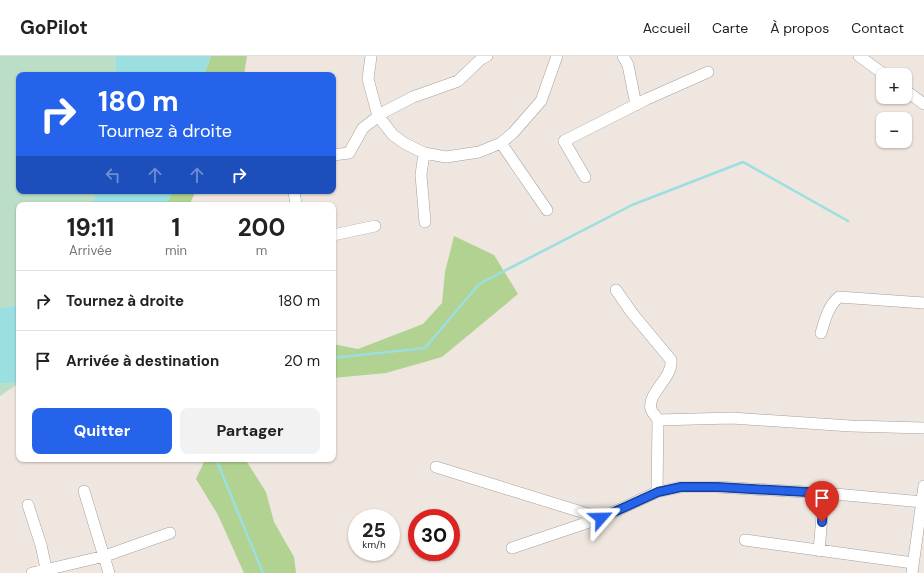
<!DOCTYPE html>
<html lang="fr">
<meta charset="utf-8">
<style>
:root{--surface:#fff;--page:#f2f2f2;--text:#222;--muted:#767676;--line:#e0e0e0;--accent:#2563eb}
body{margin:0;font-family:"DM Sans",sans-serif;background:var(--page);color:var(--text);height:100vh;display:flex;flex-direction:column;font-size:15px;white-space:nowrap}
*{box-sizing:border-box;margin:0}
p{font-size:13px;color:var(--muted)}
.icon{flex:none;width:22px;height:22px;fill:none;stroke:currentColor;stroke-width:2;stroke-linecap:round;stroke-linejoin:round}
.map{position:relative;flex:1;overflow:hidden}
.panel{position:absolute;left:16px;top:146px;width:320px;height:260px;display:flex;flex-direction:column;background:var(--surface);border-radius:8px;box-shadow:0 1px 3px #0004}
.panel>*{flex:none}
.banner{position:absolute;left:16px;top:16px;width:320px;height:122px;border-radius:8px;box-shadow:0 1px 3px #0004;background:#2563eb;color:#fff;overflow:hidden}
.fabs{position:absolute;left:876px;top:12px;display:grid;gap:8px}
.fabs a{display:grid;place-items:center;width:36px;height:36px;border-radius:8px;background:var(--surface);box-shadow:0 1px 3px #0004;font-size:20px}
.speed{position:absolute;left:348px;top:453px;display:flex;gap:8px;font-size:20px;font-weight:700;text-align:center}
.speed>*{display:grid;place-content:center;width:52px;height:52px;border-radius:50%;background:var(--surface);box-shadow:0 1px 3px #0004;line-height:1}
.speed small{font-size:10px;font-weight:400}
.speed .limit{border:6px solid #d22;background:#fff;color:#111}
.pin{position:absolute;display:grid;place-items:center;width:34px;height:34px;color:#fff;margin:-41px -17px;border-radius:50% 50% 50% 0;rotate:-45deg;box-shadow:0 0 4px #0007}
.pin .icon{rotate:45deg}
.me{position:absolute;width:44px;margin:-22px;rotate:65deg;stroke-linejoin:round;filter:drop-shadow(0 0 3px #0008)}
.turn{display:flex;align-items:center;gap:14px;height:84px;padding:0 16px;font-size:18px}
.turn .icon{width:52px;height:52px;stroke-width:2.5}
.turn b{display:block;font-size:28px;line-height:34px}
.lanes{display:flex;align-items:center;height:38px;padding:0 16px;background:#0003;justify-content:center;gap:20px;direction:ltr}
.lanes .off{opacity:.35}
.eta{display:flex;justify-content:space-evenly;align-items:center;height:68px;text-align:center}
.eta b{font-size:24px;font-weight:700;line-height:28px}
.primary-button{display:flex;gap:8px;margin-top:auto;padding:8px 16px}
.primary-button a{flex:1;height:46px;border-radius:8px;background:var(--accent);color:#fff;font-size:16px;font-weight:700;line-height:46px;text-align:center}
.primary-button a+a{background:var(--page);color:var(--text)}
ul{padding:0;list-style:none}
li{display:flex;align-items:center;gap:12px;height:60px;padding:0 16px;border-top:1px solid var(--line)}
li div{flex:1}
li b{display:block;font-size:15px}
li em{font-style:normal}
header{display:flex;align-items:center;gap:24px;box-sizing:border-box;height:56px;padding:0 20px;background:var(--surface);border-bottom:1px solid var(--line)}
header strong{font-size:19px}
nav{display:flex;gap:22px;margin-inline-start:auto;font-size:14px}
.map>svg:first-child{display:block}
.forest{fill:#b1d290}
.wetland{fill:#bbdec7}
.water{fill:#9bdfe1}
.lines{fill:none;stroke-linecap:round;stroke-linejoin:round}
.stream{stroke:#9bdfe1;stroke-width:2.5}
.minor-casing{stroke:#a2a2a2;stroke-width:12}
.minor{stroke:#fff;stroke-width:11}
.route-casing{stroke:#184099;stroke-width:10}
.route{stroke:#2563eb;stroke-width:7}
</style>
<header>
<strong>GoPilot</strong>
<nav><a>Accueil</a><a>Carte</a><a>À propos</a><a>Contact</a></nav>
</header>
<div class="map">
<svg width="924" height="517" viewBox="0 0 924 517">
<rect width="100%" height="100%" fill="#eee6df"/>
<path class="forest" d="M211,0H247L244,19H204Z
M173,135H196L189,149H166Z
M454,180L494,199L518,238L442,301L386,317L333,322V288L358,293L423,268L442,247L445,216Z
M203,403H245L266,436L274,466L294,501L296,517H244L218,459L196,423L204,406Z"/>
<path class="wetland" d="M0,0H116L115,19H19V135H96L93,149H19V249L0,252Z
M19,326V327L0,340V328Z"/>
<path class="water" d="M116,0H211L204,19H115Z
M96,135H173L166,149H93Z
M19,249V326L0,328V252Z"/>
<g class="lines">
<path class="stream" d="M333,302L425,292L479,228L632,149L743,106L848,165
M216,403L263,517"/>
<g class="minor-casing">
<path id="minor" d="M371,0L368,23L378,60L393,79L404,87L424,97L446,101L479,96L501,87L513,77L541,45L557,0
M623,0L628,9L636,49
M859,0L885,19
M905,34L924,48
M501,87L547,154
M424,97L421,119L425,166
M333,99L349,97L363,72L384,56L413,41L458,25L481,3L487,0
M585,121L564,85L647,43L708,16
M294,135L296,149
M333,179L375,170
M616,234L632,257L671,304C673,322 647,337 651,353C652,357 656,360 658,364
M821,277C825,264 828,250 839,241L924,247
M436,411L601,462
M84,435L109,517
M657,436L658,364L732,362L851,370L924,372
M28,449L41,489L47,517
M745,484L913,507
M512,492L601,462L657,436L681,431H717L824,437L923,446
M819,495L824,437
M32,517L105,500L170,477
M912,517L924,430"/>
</g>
<use href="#minor" class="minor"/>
</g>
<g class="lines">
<g class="route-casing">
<path id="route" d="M601,462L658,436L681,431H717L824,437L822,466"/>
</g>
<use href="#route" class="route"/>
</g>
</svg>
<div class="fabs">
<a>+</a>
<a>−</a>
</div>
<div class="speed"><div>25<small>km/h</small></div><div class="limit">30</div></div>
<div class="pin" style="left:822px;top:466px;background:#d93025"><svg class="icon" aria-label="arrive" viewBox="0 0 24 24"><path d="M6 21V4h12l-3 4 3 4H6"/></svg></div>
<svg class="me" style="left:601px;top:462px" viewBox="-20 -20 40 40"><path d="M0-17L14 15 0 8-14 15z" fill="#2563eb" stroke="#fff" stroke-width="4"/></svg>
<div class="banner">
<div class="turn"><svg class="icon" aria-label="right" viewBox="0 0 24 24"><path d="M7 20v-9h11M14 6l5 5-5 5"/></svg><div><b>180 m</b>Tournez à droite</div></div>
<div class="lanes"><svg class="icon off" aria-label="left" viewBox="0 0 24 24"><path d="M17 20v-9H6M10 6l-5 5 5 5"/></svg><svg class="icon off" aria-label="ahead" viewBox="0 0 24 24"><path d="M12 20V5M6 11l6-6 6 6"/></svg><svg class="icon off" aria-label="ahead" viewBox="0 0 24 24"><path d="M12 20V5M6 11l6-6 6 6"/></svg><svg class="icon" aria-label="right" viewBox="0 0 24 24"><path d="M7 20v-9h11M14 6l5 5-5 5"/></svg></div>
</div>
<section class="panel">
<div class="eta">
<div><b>19:11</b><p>Arrivée</p></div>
<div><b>1</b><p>min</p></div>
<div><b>200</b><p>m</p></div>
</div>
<ul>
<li><svg class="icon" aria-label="right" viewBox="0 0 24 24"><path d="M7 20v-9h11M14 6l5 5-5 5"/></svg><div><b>Tournez à droite</b></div><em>180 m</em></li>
<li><svg class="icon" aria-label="arrive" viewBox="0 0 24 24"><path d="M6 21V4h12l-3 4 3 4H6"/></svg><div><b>Arrivée à destination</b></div><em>20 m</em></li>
</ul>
<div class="primary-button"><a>Quitter</a><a>Partager</a></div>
</section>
</div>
